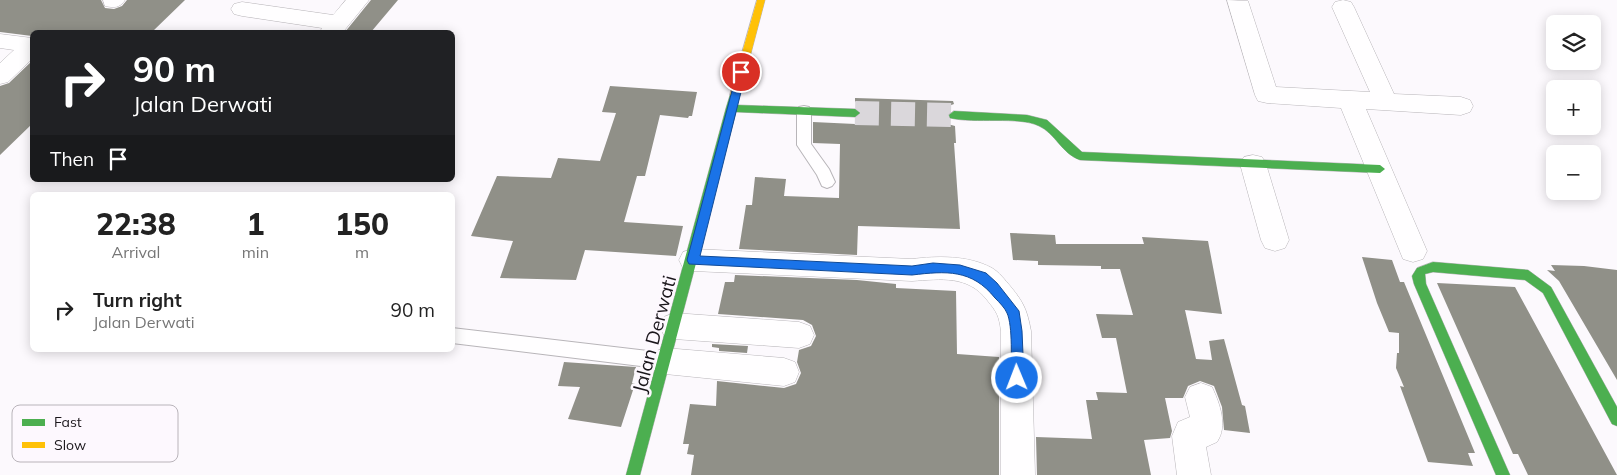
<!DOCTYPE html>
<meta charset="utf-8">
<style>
:root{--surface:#fff;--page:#f2f2f2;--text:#222;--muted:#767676}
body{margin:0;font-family:Mulish,sans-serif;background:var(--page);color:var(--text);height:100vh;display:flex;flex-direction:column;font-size:19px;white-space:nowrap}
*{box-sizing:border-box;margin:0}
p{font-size:16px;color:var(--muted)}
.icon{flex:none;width:28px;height:28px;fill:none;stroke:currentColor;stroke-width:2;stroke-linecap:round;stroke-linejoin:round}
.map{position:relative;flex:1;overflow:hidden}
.side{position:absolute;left:30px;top:192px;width:425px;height:160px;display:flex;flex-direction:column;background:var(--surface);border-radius:8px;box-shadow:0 2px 12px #0003}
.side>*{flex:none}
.hud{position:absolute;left:30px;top:30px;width:425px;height:152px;border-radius:8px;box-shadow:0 2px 12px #0003;background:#202124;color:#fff;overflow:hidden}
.buttons{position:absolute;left:1546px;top:15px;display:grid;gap:10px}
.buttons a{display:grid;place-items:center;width:55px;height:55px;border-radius:8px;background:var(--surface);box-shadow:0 2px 12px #0003;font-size:25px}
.pin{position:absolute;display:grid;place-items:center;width:42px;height:42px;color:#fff;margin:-21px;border:2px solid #fff;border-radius:50%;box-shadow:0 1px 5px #0007}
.me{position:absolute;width:55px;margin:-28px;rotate:359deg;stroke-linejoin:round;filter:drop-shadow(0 0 4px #0008)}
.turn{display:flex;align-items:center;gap:18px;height:105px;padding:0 20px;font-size:22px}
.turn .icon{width:65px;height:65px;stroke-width:2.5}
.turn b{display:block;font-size:35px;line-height:42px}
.then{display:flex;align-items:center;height:48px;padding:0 20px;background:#0003;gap:10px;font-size:19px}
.eta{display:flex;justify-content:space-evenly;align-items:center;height:85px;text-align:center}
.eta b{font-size:30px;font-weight:800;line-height:35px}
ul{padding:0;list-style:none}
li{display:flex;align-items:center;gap:15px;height:65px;padding:0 20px}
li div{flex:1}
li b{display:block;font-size:19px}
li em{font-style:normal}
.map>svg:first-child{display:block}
.building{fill:#909088}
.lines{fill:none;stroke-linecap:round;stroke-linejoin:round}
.secondary-tunnel{stroke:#dad7db;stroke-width:24;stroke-dasharray:24 12;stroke-linecap:butt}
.lane-casing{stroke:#b8b5b9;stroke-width:2}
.street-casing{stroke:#b8b5b9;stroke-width:1}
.fast-casing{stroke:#b8b5b9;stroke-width:1}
.slow-casing{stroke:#b8b5b9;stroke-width:1}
.lane{fill:#fffeff;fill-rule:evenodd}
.street{fill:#fffeff;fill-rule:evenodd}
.fast{fill:#4caf50;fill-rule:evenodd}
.slow{fill:#ffc107;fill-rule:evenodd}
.route{fill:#1a73e8;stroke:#114b97}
.labels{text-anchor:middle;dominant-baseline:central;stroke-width:5;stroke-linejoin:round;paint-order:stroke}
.street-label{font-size:19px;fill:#1a161b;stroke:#fdf8fe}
.key{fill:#fdf8fe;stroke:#b9b4ba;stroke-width:1}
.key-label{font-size:14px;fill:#1a161b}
</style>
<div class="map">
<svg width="1617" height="475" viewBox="0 0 1617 475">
<rect width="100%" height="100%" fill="#fcf9fd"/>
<path class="building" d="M0,0H101L105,8L114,9L122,6L127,0H185L152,32H32V36L0,32Z
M371,0H398L371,32H345Z
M32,61V124L0,155V86L9,83Z
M610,86L697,92L692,116H689L688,118L660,115L645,176H637L624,222L683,226L676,256L585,250L576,280L500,278L513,241L471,236L497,176L551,178L558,158L600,161L616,113L602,112Z
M855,98L953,101L954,104L943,108L940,116L944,123L955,126L956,143H954L960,229L858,226L857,255L739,249L746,205H752L755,177L786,179L784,196L839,198L840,144L813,143V122L855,124L865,121L869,112L865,105L855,102Z
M1010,233L1055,235L1056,244H1144L1142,237L1208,241L1222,314L1185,310L1196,359L1212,360L1209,341L1224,339L1242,405L1245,406L1250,433L1224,430L1222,407L1214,386L1200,381L1188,386L1183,398H1165L1172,431L1170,438L1144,440L1151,475H1037L1036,437L1092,439L1086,400H1098L1096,392L1127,393L1116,338H1102L1096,314L1133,315L1120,269H1101V266L1038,265V261L1013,260Z
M1362,257L1392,260L1400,282H1404L1475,453H1468L1473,466L1428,462L1400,386L1404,387L1396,368L1397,353H1399V333L1389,332L1377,303Z
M1551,265L1584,266L1617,270V380L1559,281L1547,270L1555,271Z
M735,275L857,280L896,284V288L956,291L957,354L999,357V475H691L694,455L687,454L689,444H683L690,404L716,406L717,381L784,388L796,384L801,373L797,362L799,350L811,346L816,336L812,325L803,320L718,314L725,282H734Z
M1437,283L1515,287L1617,475H1528L1518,454H1513Z
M712,344L748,346L747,353L719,351V348L712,347Z
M564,362L636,367L632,383L635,384L621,427L568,419L580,387L558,386Z"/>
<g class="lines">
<path class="secondary-tunnel" d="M855,113L954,115"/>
<g class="lane-casing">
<path id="lane" d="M804,106L809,107L811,111V144L829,169L835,182L832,186L827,188L822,186L817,175L797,145V111L799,107Z
M452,328L665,353L671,355L674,361L671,367L665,369L452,343Z"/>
</g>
<g class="street-casing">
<path id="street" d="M103,0H125C120,8 114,8 105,6Z
M346,0H369L343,32H320L322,28L242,16L234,14L231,9L234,4L242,2L333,15Z
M1227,0L1248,1L1276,87L1370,92L1332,7L1335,2L1343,0L1351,2L1354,7L1394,94L1461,97L1470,100L1473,106L1470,112L1461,115L1366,109L1427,251L1423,259L1413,262L1403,259L1341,108L1267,103L1258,101L1255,95Z
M0,34L32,38V59L8,82L0,84V63L14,50L0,48Z
M1253,155L1262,157L1266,164L1289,240L1285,248L1275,251L1265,248L1261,240L1240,164L1244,157Z
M693,249L912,259C937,256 968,255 992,268C999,272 1005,280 1011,287C1024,303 1027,310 1031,331L1035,475H1001V331C999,316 997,312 987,300C968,275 941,279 912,281L693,271L683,268L679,260L683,252Z
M674,313L799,322L810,326L814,335L810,344L799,348L674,339L664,335L659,326L664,317Z
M665,348L784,358L795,362L799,372L795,382L784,386L665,374L654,370L650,361L654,352Z
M1201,383L1212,387C1220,404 1228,426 1217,442L1206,447L1211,475H1177L1172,436L1178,422L1190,417L1185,397L1190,387Z"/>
</g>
<g class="fast-casing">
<path id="fast" d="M735,92L740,95L737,105L855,109L860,113L855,117L736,112L640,475H626L726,108L730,95Z
M954,111L1027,115L1047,120L1082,152L1380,165L1385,169L1380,173L1080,160C1062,154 1055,133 1039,126C1019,116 974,124 950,118L949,115Z
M1433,262L1528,270L1551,287L1617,407V426L1612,424L1543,293L1525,280L1433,272L1425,274L1426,284L1510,475H1496L1414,284L1412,276L1417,268Z"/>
</g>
<g class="slow-casing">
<path id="slow" d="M757,0H765L740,95L735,98L730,95Z"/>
</g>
<use href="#lane" class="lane"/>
<use href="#street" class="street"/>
<use href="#fast" class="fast"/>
<use href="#slow" class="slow"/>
</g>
<path class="route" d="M741,69L746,72L700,256L912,266L933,263L960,265L986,273L997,283L1019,311L1022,331L1024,378L1022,382L1017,384L1013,382L1011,378C1011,362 1013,326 1007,313C1005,308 999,302 995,298C972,269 946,271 912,275L689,264L687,260L737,72Z"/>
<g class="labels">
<g class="street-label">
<text transform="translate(654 334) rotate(-75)">Jalan Derwati</text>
</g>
</g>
<rect x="12" y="405" width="166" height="57" rx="8" class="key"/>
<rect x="22" y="419" width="23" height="7" fill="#4caf50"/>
<rect x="22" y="442" width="23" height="6" fill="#ffc107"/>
<g class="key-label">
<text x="54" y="427">Fast</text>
<text x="54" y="450">Slow</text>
</g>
</svg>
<div class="buttons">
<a><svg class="icon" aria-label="layers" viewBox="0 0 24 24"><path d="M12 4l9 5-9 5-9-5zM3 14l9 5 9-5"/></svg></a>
<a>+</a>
<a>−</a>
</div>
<div class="pin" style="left:741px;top:72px;background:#d93025"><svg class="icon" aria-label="arrive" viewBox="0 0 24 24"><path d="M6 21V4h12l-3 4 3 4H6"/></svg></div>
<svg class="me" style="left:1017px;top:378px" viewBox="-20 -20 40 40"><circle r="17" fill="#1a73e8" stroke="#fff" stroke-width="3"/><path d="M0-11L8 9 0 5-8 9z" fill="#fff"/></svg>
<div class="hud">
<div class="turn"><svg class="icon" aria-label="right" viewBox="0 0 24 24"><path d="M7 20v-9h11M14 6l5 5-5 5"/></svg><div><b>90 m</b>Jalan Derwati</div></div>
<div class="then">Then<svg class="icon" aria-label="arrive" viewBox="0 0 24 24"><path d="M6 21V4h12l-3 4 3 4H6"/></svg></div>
</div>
<section class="side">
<div class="eta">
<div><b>22:38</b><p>Arrival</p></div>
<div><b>1</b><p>min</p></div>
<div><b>150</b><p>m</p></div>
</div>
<ul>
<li><svg class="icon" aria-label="right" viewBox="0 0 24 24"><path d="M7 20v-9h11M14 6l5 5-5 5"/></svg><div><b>Turn right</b><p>Jalan Derwati</p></div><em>90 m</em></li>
</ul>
</section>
</div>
